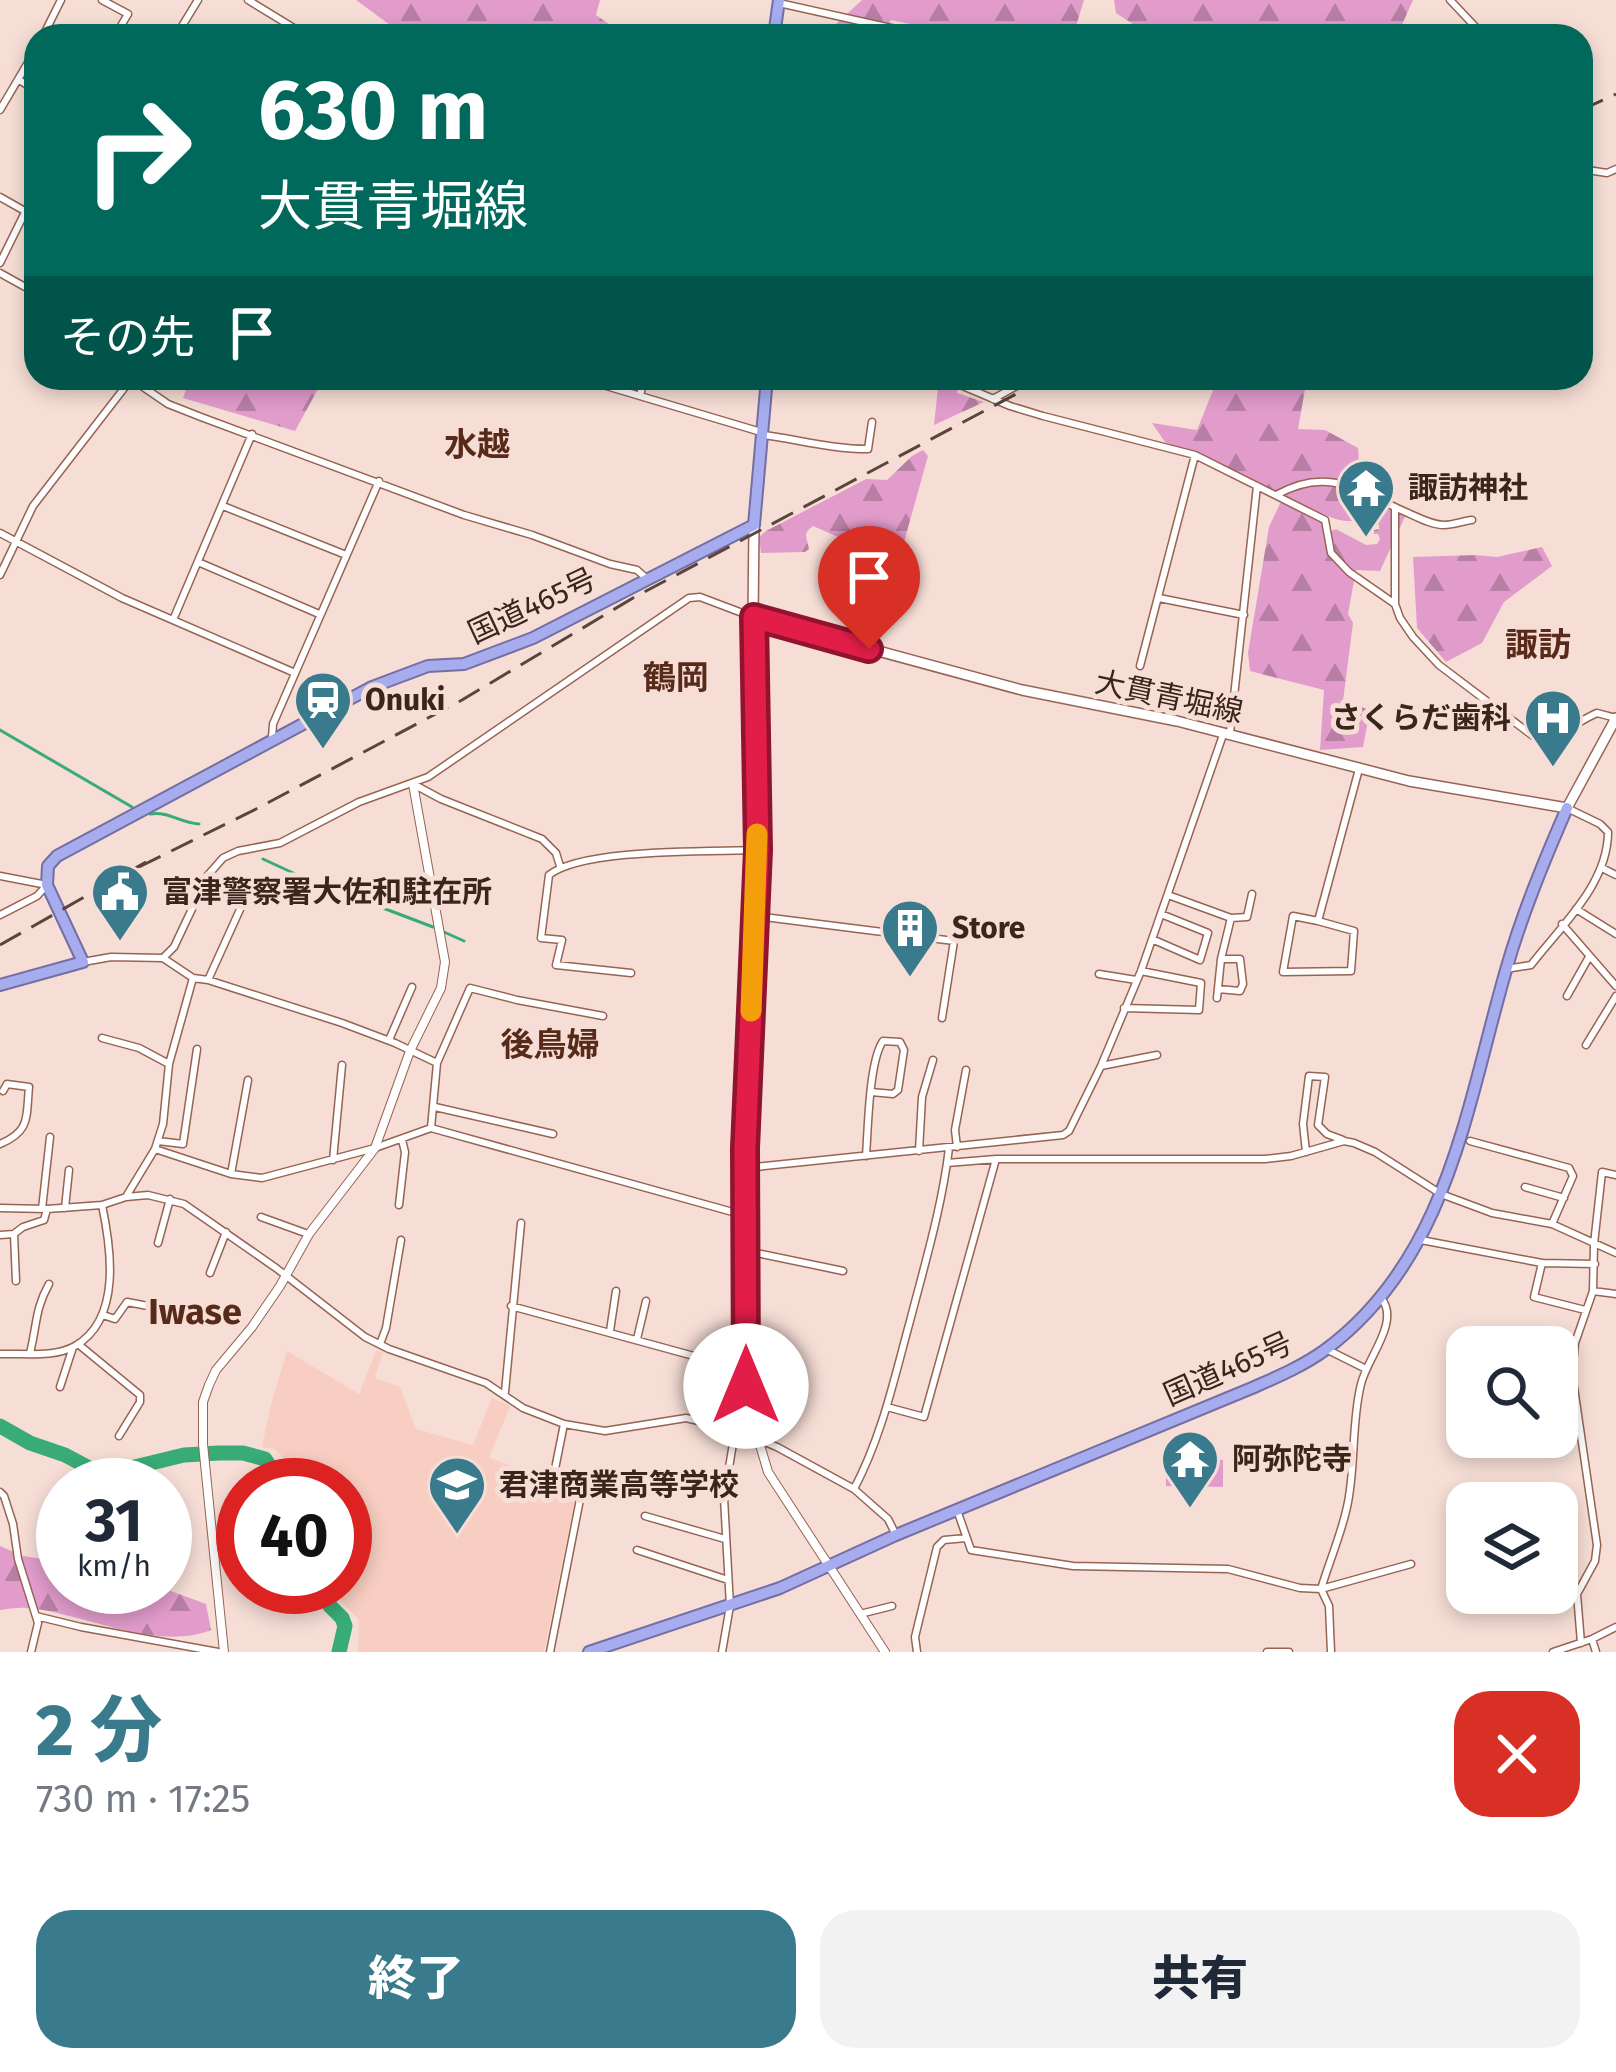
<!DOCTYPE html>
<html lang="ja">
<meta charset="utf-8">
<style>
:root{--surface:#fff;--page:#f2f2f3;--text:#1f2937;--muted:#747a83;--accent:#397a8d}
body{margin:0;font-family:"Fira Sans","Noto Sans JP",sans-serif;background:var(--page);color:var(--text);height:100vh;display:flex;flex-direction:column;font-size:45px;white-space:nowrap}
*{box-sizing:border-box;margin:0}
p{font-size:39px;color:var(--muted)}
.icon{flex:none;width:66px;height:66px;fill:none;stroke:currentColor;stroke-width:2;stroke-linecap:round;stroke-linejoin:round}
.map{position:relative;height:1652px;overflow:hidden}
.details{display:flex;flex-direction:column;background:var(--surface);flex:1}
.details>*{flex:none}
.top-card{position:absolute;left:24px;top:24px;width:1569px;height:366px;border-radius:36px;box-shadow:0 6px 18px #0003;background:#00695c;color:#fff;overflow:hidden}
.fabs{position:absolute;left:1446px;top:1326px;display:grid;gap:24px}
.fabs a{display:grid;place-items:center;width:132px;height:132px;border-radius:24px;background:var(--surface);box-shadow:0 6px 18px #0003;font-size:60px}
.speed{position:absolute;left:36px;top:1458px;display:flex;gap:24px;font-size:60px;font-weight:700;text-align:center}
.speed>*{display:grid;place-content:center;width:156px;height:156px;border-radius:50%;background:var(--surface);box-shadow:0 6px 18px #0003;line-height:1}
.speed small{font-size:30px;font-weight:400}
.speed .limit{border:18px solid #d22;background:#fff;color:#111}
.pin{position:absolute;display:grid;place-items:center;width:102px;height:102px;color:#fff;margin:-123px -51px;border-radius:50% 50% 50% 0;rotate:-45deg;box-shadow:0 0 12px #0007}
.pin .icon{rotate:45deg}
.me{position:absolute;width:132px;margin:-66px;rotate:0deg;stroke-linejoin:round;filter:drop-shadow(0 0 9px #0008)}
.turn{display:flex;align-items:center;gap:42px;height:252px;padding:0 36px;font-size:54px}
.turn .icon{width:156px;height:156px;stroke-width:2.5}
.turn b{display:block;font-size:84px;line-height:102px}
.then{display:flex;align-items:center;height:114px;padding:0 36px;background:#0003;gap:24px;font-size:45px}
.round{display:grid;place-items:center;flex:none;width:126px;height:126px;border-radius:36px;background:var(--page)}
.headline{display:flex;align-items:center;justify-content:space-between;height:204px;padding:0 36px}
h1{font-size:72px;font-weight:800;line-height:90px;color:var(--accent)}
.cta{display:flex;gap:24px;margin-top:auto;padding:24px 36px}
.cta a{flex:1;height:138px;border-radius:36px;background:var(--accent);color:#fff;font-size:48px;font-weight:800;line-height:138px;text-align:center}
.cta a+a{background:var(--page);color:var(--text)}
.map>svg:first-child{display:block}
.built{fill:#f7cec1}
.forest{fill:url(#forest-firs);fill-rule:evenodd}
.cemetery{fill:url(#cemetery-stones)}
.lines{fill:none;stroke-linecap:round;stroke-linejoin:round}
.stream{stroke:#39ab76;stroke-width:3}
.river{stroke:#39ab76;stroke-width:15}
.minor-casing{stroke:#976352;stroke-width:9}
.tertiary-casing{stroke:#976352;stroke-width:10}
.secondary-casing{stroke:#976352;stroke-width:12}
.trunk-casing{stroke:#736fa2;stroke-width:14}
.minor{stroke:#fff;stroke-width:6}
.tertiary{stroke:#fff;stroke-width:8}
.secondary{stroke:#fff;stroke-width:9}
.trunk{stroke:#a7acee;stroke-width:10}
.rail{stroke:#5a443c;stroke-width:3;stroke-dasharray:24 12;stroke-linecap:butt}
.route-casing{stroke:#92132f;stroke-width:30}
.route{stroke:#e11d48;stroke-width:21}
.slow{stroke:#f59e0b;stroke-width:21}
.labels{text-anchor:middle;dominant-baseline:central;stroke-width:10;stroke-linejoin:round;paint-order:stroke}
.poi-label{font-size:30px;font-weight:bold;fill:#3a241c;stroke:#f6ded6;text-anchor:start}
.street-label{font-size:30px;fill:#3a241c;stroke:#f6ded6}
.neighbourhood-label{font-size:33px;font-weight:bold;fill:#582a1a;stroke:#f6ded6}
.quarter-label{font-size:36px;font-weight:bold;fill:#582a1a;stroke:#f6ded6}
</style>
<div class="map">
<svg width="1616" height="1652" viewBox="0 0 1616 1652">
<defs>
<pattern id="forest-firs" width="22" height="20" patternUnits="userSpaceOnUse" patternTransform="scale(3)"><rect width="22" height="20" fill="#e29ccc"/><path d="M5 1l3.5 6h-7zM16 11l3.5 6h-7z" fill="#b87fa5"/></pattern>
<pattern id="cemetery-stones" width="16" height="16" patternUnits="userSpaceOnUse" patternTransform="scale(3)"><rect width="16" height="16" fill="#e29ccc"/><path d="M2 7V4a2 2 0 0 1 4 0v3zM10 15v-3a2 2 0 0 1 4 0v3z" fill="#b87fa5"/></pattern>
</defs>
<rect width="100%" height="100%" fill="#f6ded6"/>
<path class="built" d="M287,1351L359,1394L376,1351L383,1352L375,1378L400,1387L416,1429L473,1445L492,1398L510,1406L489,1458L553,1480L578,1484L544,1652H358L359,1620L341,1601L336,1587H345V1485H293L282,1456L274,1449L262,1447L270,1408Z"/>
<path class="forest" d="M356,0H600L596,15L626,36H405Z
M862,0H1084L1073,36H948V32L891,20L883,36H823Z
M1114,0H1413L1397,36H1151L1116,13Z
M190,378H324L295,431L183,398Z
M939,378H959L957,393L984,402L934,425Z
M1218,378H1307L1298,429L1325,430L1358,448L1361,490L1408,510L1380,571L1356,570L1348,614L1353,623L1343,701L1370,710L1363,747L1320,750L1324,690L1250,671L1248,653L1269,527L1284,495L1165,442L1152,423L1197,430ZM1301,505C1317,509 1332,522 1351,521C1364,519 1367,516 1379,525V529L1374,530V534H1378L1380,539L1377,544L1366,545L1336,529L1331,531L1327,538L1322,520L1304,514L1299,509Z
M923,450L928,456L899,560L889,566L877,554L813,526C802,534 807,537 809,549L805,552L761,553L759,537L766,531L866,479L887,480L912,456Z
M1542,547L1552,566L1504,602L1482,643L1446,662L1417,628L1413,557L1476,555L1497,557Z
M0,1546L23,1556L63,1562V1587H160L206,1604L211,1630C157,1652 83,1613 28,1608C19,1607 9,1609 0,1610Z"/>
<path class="cemetery" d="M1214,1460H1223V1487L1166,1486V1467H1213Z"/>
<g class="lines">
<path class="stream" d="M0,730L132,807
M150,814C170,811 179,823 199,824
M263,859L304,878L433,927
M444,932L464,941"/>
<path class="river" d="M0,1426L30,1443L65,1455L95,1471H118L184,1455L219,1453H243L265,1459L282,1485
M325,1587L330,1606L342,1618L345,1626L339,1652"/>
<g class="minor-casing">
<path id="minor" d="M102,0L128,14L115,36
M248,0L307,36
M1450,0L1484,36
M779,3L927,36
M43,36L61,0
M176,36L198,0
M19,80L36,90
M0,110L36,49
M1581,169L1607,173L1616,169
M0,197L23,210
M0,263L36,190
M0,273L36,293
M130,378L168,404L201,417L464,515L532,535L610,564L637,570L646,578
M944,378L1010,406L1043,416L1195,455L1325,520L1331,553L1349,572L1395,604L1400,618L1413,637L1439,665L1533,736C1558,742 1575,722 1597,713L1616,718
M593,382L761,432
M640,396L644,378
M993,399L1031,378
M764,435C800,440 832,449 868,449L872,422
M1276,495C1330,465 1359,492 1408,513C1419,518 1432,525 1444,525C1453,525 1463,521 1472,520
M223,506L346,555
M0,533L122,598L295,673
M198,562L319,614
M0,575L33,506L132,378
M1159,598L1244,615
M1395,604V507
M173,620L252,434
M1140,666L1195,455
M1230,733L1257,486
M272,737L273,724L379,481
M413,784L441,799L542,839L556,853L560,866
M1602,868L1616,875
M208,875L247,894L208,980
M0,876L47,885
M1168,895L1231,918L1247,917L1252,894
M1576,909L1616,934
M0,915L37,896L47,885
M756,916L954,941L942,1018
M1318,921L1354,931L1351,971L1283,972L1293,916L1318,921L1359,769
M1562,924L1616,986
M1154,940L1200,960L1208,933L1161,914
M163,958L193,978L208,980L342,1023L395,1043L437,1063
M83,962L111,957L163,958L174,947L208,875L223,858L238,851L280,843L359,802L428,777L689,598L700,597L753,617
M1506,969L1531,965C1561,926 1608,884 1608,832L1600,824L1567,808
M631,973L556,965L562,940L541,938L549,875C583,848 710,852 758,850
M1099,974L1136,980
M1218,989L1240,991L1243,984L1240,959H1221
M1567,996L1589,957
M1217,998L1221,959L1231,918
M1124,1008L1199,1010L1201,983L1141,971
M102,1038L139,1048L169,1064
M389,1040L412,987
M1586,1045L1616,996
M1101,1066L1157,1055
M435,1107L553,1134
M431,1128L437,1063L470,988L517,1000L603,1016
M158,1141L183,1144L197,1049
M1470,1141L1569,1168L1573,1176L1552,1224
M0,1144C31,1131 26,1117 29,1087L7,1084L3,1091
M957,1147L955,1130L966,1070
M155,1149L231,1174L262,1178L375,1148L431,1128L747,1216
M919,1151L922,1097L933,1060
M1306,1152L1303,1124L1309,1076L1325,1077L1318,1125L1327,1134L1343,1140
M866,1156C868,1129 869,1061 883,1041L900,1042L904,1050L898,1090L893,1094L871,1092
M333,1160L342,1065
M947,1163L996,1159H1265L1291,1156L1344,1141L1354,1143L1375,1152L1441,1194L1492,1213L1552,1224L1616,1253
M746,1168L1063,1135L1069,1131L1101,1066L1141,971L1224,732
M231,1174L248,1080
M1525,1187L1564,1198
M127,1195L155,1149L163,1124L169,1064L193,978
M399,1205L405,1152L402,1140
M0,1208L47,1209L102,1205L126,1197L148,1195L184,1204L276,1268L365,1337L389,1349L486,1383L523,1408L564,1424L605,1431L686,1418L733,1429L777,1447L854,1489L888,1519L896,1535
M65,1208L69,1170
M42,1209L50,1137
M261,1217L308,1234
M15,1233L23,1227L44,1220L47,1209
M0,1235L14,1234L16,1281
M1421,1240L1542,1263L1595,1264
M158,1243L170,1199
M747,1251L843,1271
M1542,1263L1534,1297L1585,1310
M210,1273L226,1232
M1593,1291L1616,1294
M511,1306L745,1370
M103,1315L115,1319L127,1302L148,1306
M610,1331L616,1291
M637,1339L646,1301
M78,1344L140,1395V1402L119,1436
M380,1344L386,1328L401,1240
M1326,1349L1366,1369
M30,1353C37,1325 35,1309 49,1284
M0,1354C24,1353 54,1358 75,1346C122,1319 111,1248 102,1205
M60,1387L73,1347
M505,1392L521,1223
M887,1407L924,1417L996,1159
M854,1489C882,1436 894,1379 910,1321C925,1263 942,1207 949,1148
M0,1492L4,1496L13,1524L18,1559L38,1623L31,1652
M957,1510L971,1550L1073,1566L1228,1569L1300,1588L1321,1589L1411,1564
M645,1516L725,1539
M637,1550L728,1580
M860,1614L892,1606
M36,1616L81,1627L218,1652
M1592,1639L1596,1652
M1581,1643L1577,1594L1595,1561L1597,1545L1572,1374L1575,1343L1593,1291L1594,1244L1602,1172L1616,1175
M550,1652L583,1484L553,1479L564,1424
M722,1652L730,1606L724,1498L741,1395L747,1392
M917,1652L915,1637L937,1547L944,1540L966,1538
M1267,1652H1289
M1331,1652L1329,1606L1321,1589C1329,1562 1341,1535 1347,1507C1356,1467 1351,1424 1361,1384C1367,1358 1401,1321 1381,1298
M1553,1652L1592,1639L1616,1627"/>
</g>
<g class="tertiary-casing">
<path id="tertiary" d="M753,617L758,850L745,1148L746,1386L749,1408L768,1472L885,1652
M224,1652L203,1444V1402L209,1385L216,1370L252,1327L280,1286L309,1234L375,1148L410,1051L441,988L445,962L413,784"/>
</g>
<g class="secondary-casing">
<path id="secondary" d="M754,525L753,617L1022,690L1177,721L1409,781L1567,808L1616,718"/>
</g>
<g class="trunk-casing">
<path id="trunk" d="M774,36L779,0
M0,985L83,962L47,885L48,866L57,856L372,687L428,666L464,664L533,638L754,525L767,378
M589,1652L780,1588L896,1535L1252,1388C1277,1377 1303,1366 1325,1350C1448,1259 1466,1108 1506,970C1522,914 1544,861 1567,808"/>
</g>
<use href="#minor" class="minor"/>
<use href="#tertiary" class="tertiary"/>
<use href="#secondary" class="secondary"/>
<use href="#trunk" class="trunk"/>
<path class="rail" d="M1581,110L1616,94
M139,867L256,809L462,700L633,598L1046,378
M0,945L153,858"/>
</g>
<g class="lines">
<g class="route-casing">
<path id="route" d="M746,1386L745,1148L758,850L754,617L869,649"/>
</g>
<use href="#route" class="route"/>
<path class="slow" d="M751,1011L757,834"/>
</g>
<defs>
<g id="temple-pin" transform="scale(3)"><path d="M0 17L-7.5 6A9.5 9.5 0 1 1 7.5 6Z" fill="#397a8d" stroke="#f6ded6"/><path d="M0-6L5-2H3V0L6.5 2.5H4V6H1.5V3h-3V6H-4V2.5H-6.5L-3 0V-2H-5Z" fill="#fff"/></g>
<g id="station-pin" transform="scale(3)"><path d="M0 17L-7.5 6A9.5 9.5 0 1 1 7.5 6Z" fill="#397a8d" stroke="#f6ded6"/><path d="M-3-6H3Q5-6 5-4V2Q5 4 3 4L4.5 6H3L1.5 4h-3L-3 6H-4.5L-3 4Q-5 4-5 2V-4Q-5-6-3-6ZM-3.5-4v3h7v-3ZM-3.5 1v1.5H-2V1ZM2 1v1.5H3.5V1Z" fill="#fff"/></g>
<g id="hospital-pin" transform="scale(3)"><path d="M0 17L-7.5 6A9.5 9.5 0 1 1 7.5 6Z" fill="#397a8d" stroke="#f6ded6"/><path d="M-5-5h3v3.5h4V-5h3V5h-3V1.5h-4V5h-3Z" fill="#fff"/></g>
<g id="civic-pin" transform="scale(3)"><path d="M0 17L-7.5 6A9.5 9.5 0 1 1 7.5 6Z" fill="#397a8d" stroke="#f6ded6"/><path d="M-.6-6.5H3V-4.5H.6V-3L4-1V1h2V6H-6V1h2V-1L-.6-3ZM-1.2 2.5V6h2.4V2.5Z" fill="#fff"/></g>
<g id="building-pin" transform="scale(3)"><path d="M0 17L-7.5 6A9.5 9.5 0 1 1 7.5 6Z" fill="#397a8d" stroke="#f6ded6"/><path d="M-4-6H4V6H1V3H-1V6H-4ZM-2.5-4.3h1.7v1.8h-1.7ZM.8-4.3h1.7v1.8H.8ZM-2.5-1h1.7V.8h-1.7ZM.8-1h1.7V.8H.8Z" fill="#fff"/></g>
<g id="university-pin" transform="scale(3)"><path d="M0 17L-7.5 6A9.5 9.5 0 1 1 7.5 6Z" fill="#397a8d" stroke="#f6ded6"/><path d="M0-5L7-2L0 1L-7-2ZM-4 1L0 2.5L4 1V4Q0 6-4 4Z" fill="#fff"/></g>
</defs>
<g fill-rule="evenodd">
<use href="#temple-pin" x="1366" y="488"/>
<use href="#station-pin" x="323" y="700"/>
<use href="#hospital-pin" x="1553" y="718"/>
<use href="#civic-pin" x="120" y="892"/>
<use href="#building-pin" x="910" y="928"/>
<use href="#temple-pin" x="1190" y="1459"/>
<use href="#university-pin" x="457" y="1485"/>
</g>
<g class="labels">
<g class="poi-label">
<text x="1408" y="488">諏訪神社</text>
<text x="365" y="700">Onuki</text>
<text x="1511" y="718" text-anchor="end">さくらだ歯科</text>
<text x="162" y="892">富津警察署大佐和駐在所</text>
<text x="952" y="928">Store</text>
<text x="1232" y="1459">阿弥陀寺</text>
<text x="499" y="1485">君津商業高等学校</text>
</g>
<g class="street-label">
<text transform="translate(532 606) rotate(-25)">国道465号</text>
<text transform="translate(1169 697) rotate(12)">大貫青堀線</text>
<text transform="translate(1228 1369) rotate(-24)">国道465号</text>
</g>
<g class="neighbourhood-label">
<text x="477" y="445">水越</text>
<text x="1538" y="645">諏訪</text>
<text x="676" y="678">鶴岡</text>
<text x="550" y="1045">後鳥婦</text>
</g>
<g class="quarter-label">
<text x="195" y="1312">Iwase</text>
</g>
</g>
</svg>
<div class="fabs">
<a><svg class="icon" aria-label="search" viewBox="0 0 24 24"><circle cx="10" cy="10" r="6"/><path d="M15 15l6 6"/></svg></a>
<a><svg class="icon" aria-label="layers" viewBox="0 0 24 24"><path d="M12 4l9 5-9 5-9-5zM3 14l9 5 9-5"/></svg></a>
</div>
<div class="speed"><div>31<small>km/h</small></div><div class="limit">40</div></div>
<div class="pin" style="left:869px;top:649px;background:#d93025"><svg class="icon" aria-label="arrive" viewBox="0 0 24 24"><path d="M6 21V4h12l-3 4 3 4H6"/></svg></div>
<svg class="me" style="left:746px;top:1386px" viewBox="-20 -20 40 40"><circle r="19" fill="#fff"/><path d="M0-13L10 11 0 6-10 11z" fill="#e11d48"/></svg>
<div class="top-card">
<div class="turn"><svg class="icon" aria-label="right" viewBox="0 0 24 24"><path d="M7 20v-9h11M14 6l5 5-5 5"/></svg><div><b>630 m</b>大貫青堀線</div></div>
<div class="then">その先<svg class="icon" aria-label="arrive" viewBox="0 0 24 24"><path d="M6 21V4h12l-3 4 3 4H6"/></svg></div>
</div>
</div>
<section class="details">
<div class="headline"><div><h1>2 分</h1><p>730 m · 17:25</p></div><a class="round" style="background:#d93025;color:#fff"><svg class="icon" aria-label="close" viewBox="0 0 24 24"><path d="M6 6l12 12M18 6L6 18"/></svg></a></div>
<div class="cta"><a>終了</a><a>共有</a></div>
</section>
